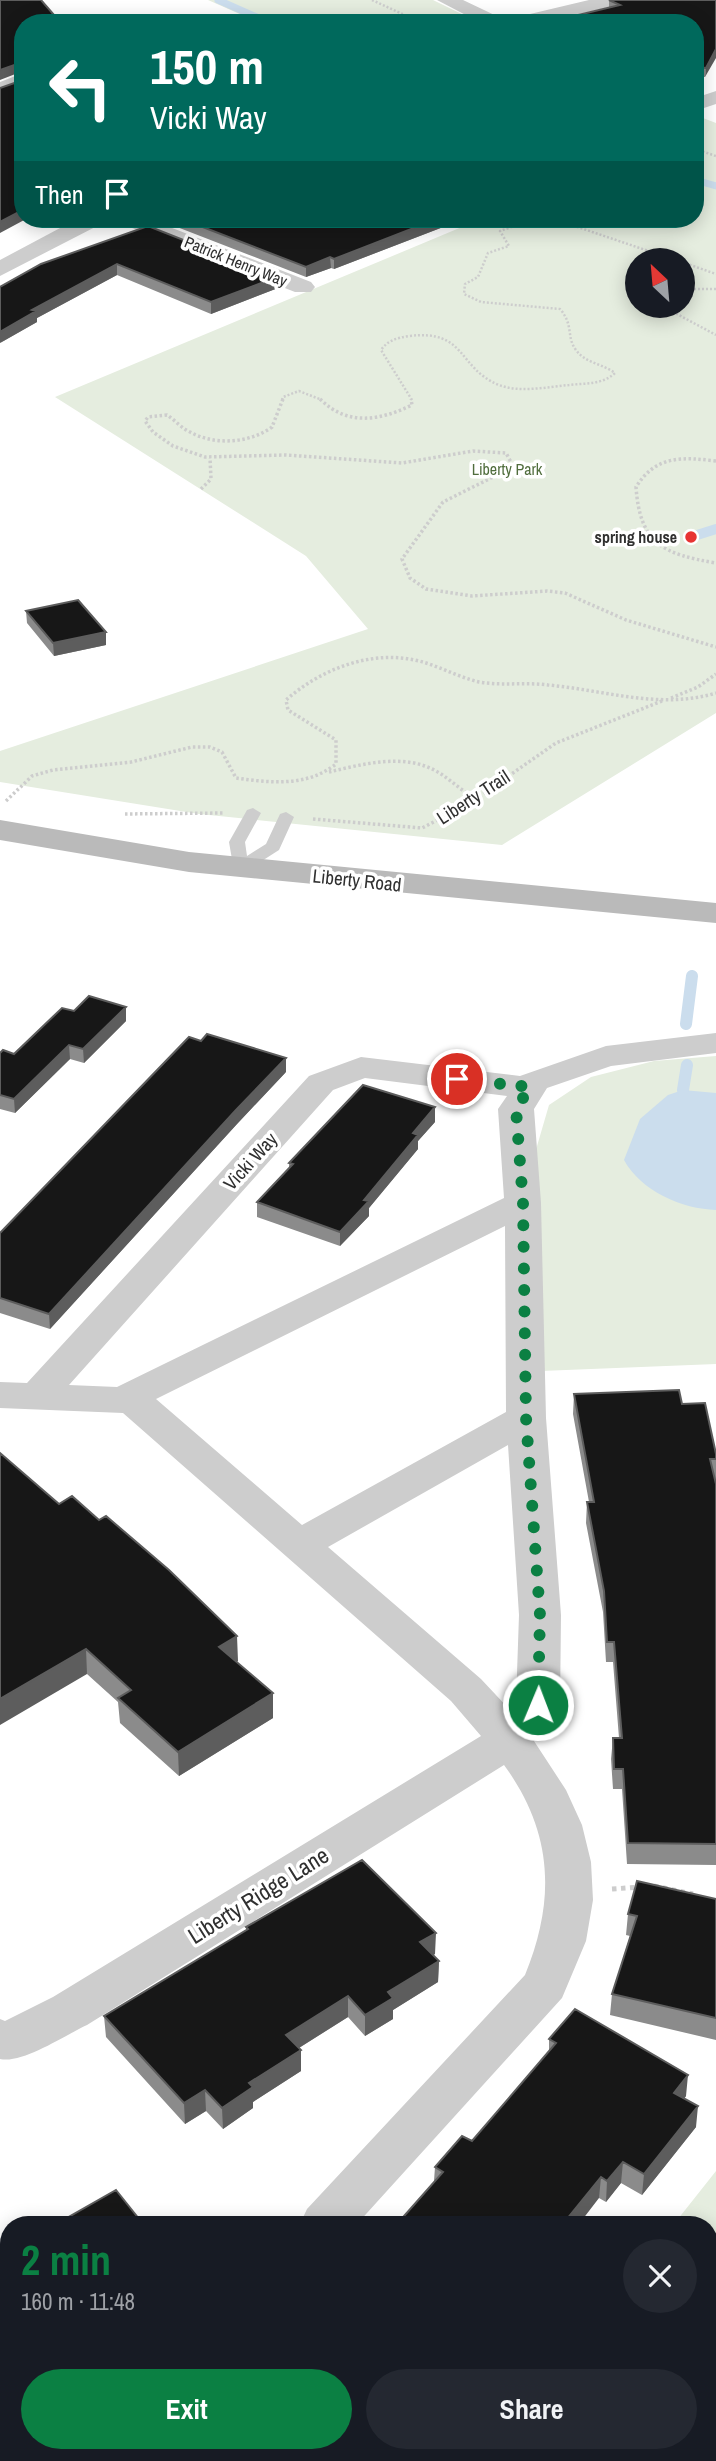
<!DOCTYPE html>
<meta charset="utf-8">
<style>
:root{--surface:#171b24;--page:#242831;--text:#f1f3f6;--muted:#9ea1a6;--accent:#0b8043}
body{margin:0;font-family:"Archivo Narrow",sans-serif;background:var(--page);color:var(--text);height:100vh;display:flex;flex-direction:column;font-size:26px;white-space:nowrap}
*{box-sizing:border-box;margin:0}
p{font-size:23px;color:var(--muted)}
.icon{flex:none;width:38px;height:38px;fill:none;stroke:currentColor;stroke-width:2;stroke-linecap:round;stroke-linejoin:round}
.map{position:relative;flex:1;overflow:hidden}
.drawer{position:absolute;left:0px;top:2216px;width:718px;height:247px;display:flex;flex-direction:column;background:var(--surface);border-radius:28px 28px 0 0;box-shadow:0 4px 18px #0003}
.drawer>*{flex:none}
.hud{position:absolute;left:14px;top:14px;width:690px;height:214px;border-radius:28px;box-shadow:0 4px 18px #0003;background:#00695c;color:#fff;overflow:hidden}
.needle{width:46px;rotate:334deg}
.fabs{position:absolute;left:625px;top:248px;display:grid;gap:14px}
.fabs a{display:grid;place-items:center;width:70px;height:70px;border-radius:50%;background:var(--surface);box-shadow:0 4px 18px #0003;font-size:35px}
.pin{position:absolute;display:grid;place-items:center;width:60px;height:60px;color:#fff;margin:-30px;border:4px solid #fff;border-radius:50%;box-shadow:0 2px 7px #0007}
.me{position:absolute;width:77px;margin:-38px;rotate:1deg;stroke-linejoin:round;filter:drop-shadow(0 0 5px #0008)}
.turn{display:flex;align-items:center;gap:24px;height:147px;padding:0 21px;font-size:32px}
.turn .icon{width:91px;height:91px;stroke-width:2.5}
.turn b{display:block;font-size:49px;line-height:60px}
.then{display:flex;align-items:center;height:66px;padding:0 21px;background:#0003;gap:14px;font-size:26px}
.round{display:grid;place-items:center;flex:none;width:74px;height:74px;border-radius:37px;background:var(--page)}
.overview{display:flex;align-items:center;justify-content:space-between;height:119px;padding:0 21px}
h1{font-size:42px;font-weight:700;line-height:52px;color:var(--accent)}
.primary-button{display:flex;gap:14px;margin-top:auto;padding:14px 21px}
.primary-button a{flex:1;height:80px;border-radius:42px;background:var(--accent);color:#fff;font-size:28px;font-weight:700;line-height:80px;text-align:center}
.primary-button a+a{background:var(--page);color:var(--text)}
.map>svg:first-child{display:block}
.green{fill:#e5eddf;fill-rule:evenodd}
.water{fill:#cbdded}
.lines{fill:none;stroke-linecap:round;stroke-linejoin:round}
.stream-far2{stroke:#cbdded;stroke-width:7}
.stream-far1{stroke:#cbdded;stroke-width:10}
.stream{stroke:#cbdded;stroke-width:12}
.path-far2{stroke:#cdcdcd;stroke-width:2.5;stroke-dasharray:2 2;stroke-linecap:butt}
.path-far1{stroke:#cdcdcd;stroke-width:3.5;stroke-dasharray:2.5 2.5;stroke-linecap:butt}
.path{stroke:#cdcdcd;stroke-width:5;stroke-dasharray:4.5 4.5;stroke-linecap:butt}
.service{fill:#cdcdcd;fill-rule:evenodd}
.minor{fill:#cdcdcd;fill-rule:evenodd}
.secondary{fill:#bababa;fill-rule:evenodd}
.wall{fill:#8b8b8b}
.shaded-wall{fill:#5d5d5d}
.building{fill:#171717;stroke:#5d5d5d;stroke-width:2}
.route{stroke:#0b8043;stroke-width:12;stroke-dasharray:0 21.6}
.poi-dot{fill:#e73333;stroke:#fff;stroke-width:2.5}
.labels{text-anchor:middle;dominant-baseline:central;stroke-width:7;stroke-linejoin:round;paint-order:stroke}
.far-street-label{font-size:16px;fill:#303030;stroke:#fff}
.far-park-label{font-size:16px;fill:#506d3d;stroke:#fff}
.far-poi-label{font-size:16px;font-weight:bold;fill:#303030;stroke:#fff;text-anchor:end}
.street-label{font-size:19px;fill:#303030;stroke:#fff}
.near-street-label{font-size:23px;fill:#303030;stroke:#fff}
</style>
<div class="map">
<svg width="716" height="2461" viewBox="0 0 716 2461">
<rect width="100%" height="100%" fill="#fff"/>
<path class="green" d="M208,0H433L480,23H260Z
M695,115L716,123V713L502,845L199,814L0,782V751L368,629L306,556L55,397L481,219H695ZM637,261H682V306H637Z
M716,1056V1364L541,1371L535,1153L549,1105L591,1077L654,1061Z
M716,2171V2461H488L494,2454H709V2224H674Z"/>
<path class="water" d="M683,1090L716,1093V1210C682,1209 641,1191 624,1160L640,1119L668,1095Z"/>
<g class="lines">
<path class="stream-far2" d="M218,0L270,23
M695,180L716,186"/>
<path class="stream-far1" d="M694,536L716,529"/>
<path class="stream" d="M686,1024L692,976
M683,1090L687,1065"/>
<path class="path-far2" d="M372,0L422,23
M695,149L716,156
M554,219L678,261
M682,262L716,274
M682,289H716
M662,306L716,335
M282,400L283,397L299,391L322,400
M412,400L381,350C388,340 397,338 409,336C467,329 457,368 499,385C520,393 547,387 569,385C585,383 602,385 615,373C603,364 585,363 576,350C566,337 574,325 560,309L481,302L464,294L465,284L478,277L488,253L509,246L500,231L534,219"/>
<path class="path-far1" d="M283,399L272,427C250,443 215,446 190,432C181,428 175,420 167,415L148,417L145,421L153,432L173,446L205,457L286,455L402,463L473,451L506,453L512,464L505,471L443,502L402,559L410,578L426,589L472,596L547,591L565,593L626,620L716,647
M320,399C347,426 379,421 412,405L411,399
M716,461C682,457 656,455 636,487C640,544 663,554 716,563
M201,489L211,479L210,458
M671,698L698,687L716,674
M329,772C363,764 404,753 436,771C451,779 461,792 477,798
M6,801L32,776L53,770L131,762L192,747H210L222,752L236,778C270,783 307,787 336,764V740L288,710L286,700C321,669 372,649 419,661C439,666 458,677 479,682C502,686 525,682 548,685C604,690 660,710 716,693
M125,814L224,813
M313,819L422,828L467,805L556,743L662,701"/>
<path class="path" d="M654,1886L693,1894
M612,1889L641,1887"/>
<path class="service" d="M253,808L261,813L245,842L247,856L266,844L280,814L286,812L294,817L279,850L246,871H234L229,842L247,810Z"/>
<path class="minor" d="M437,0H463L505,20L589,0H625L622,4L540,23H481Z
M23,73V87L0,96V82Z
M716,91V104L695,111V98Z
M77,219H104L101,224L0,276V260Z
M119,219H149L311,282L315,287L311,292H295L122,224Z
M716,1033V1053L611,1066L547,1088L534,1109L541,1203L546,1418L561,1615L560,1705L534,1741L566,1790L582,1825L591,1862L593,1900L586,1941L562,1998L357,2224H300L307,2209L525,1975C556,1899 553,1832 504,1765L87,2025C65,2035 23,2064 0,2059V2019L5,2021L53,1997L481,1736L451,1701L123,1413L0,1408V1382L27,1383L309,1076L361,1057L520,1076L606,1046ZM365,1078L507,1096L498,1109L504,1198L117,1387L69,1385L333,1090ZM505,1226L506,1412L302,1525L156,1399ZM508,1445L519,1615L516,1702L510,1710L481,1679L328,1547Z
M84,2454H141L138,2461H81Z"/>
<path class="secondary" d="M0,820L189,852L716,903V923L189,872L0,840Z"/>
</g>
<path class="wall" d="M609,0H716L705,77H695V23H577L578,15L609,8Z
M177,219H464L334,269L331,268L306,277L177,227Z
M148,226L278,288L211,314L117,275L37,318V322L0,343Z
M26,611L106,645L54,656L27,623Z
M74,1011L126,1021L84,1063L70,1059L15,1113L0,1109V1053L14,1054Z
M286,1072L237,1124L50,1329L0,1313V1233Z
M435,1122L418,1141V1149L369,1208V1216L340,1246L257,1217V1202L289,1169V1163Z
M574,1394L682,1404L716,1454V1865L627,1864L622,1789H613L611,1759L613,1738H619L613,1662H606L603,1612L586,1523L587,1502H589L573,1414Z
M0,1453L238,1661L236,1662L273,1718L179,1776L120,1723L118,1702L87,1674Z
M716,1899V2040L610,2015L612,1994L630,1936L626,1935L628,1914Z
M246,1927L435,1954L433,1955L439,1961L438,1982L393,2010V2019L365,2036L348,2017L299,2048L301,2050V2071L253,2102V2108L223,2129L206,2111L185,2124L106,2037L104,2016L246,1930Z
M549,2039L686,2096L684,2099L696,2127L642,2195L621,2183L606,2202L599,2198L434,2181L435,2167L472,2141L549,2052Z"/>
<path class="shaded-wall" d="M716,49V58L705,77L706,68Z
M23,62V71L0,80V70Z
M23,210V219H26L0,233V222Z
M437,219H464L334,269V259Z
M330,257L331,268L306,277V267Z
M117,264V275L37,318V322L0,343V332L32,310Z
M277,277L278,288L211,314V302Z
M106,632V645L54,656L53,643Z
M126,1007V1021L84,1063L83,1049Z
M69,1045L70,1059L15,1113L14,1099Z
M286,1058V1072L237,1124L50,1329L49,1314L236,1110Z
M435,1107V1122L418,1141V1149L369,1208V1216L340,1246V1232L413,1133Z
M237,1636L238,1661L220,1672L219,1647Z
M86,1649L87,1674L0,1725V1699Z
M273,1693V1718L179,1776L178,1752Z
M436,1933L435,1954L419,1963L420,1942Z
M439,1961L438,1982L393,2010V2019L365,2036V2015L388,1992Z
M348,1996V2017L286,2056V2035Z
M301,2050V2071L253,2102V2108L223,2129L222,2108L249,2083Z
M688,2075L686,2096L672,2114L674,2093Z
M205,2090L206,2111L185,2124L184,2103Z
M698,2106L696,2127L642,2195L644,2174Z
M623,2162L621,2183L606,2202L607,2181Z
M601,2177L599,2198L579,2224H563Z
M3,2246L5,2267L0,2270V2247Z
M420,2454H436L430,2461H414Z"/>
<path class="building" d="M0,0H41L61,23H23V62L0,70Z
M609,0H716V49L706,68L695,67V23H588L589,22L582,19L585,18L578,15L620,5Z
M23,80V210L0,222V88Z
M182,219H437L334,259L330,257L306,267Z
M148,226L277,277L211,302L117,264L32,310L36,311L0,332V287L41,264Z
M78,600L106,632L53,643L26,611Z
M89,996L126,1007L83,1049L69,1045L14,1099L0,1095V1053L3,1050L14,1054L62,1008L74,1011Z
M207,1034L286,1058L236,1110L49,1314L0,1298V1233L189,1037L201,1041Z
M363,1085L435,1107L413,1133L418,1135L364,1200L369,1201L340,1232L257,1202L293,1164L289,1163Z
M679,1390L682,1404L705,1403L716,1454V1459H710L716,1484V1844L628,1843L623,1769H614L613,1738H622L614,1642H607L604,1591L587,1502H594L574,1394Z
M0,1453L59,1504L72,1496L99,1520L106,1516L169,1570L237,1636L219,1647L273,1693L178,1752L118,1698L131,1690L86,1649L0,1699Z
M362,1860L436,1933L420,1942L439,1961L388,1992L393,1998L365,2015L348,1996L286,2035L301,2050L249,2083L253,2087L222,2108L205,2090L184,2103L104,2016L248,1929L246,1927Z
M637,1881L716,1899V2018L612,1994L637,1916L628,1914Z
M575,2009L688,2075L674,2093L698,2106L644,2174L623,2162L607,2181L601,2177L563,2224H397L443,2172L435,2167L462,2136L472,2141L556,2043L549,2039Z
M116,2190L143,2224H61L60,2222Z
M186,2454H420L414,2461H388L383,2458L380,2461H180Z"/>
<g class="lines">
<path class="route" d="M457,1079L530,1087L516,1109L523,1203L526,1418L540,1615L538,1705"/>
</g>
<circle class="poi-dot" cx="691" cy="537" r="7"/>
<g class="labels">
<g class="far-street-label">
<text transform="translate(236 261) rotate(22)">Patrick Henry Way</text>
</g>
<g class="far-park-label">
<text x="507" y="469">Liberty Park</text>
</g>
<g class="far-poi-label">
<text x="677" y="537">spring house</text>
</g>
<g class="street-label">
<text transform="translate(473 797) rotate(-33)">Liberty Trail</text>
<text transform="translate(357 880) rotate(6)">Liberty Road</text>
<text transform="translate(250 1161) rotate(-48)">Vicki Way</text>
</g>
<g class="near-street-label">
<text transform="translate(258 1895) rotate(-32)">Liberty Ridge Lane</text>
</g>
</g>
</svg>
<div class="fabs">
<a><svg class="needle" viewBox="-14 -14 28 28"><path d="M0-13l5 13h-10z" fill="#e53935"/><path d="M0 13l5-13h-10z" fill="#9ea1a6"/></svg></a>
</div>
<div class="pin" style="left:457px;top:1079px;background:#d93025"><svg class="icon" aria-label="arrive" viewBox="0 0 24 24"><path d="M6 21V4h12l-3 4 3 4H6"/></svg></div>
<svg class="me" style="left:538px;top:1705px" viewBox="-20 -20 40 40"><circle r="17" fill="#0b8043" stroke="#fff" stroke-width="3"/><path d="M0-11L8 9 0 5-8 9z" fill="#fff"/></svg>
<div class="hud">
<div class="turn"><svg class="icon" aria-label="left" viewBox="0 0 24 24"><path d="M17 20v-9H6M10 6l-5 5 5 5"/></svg><div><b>150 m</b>Vicki Way</div></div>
<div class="then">Then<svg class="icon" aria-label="arrive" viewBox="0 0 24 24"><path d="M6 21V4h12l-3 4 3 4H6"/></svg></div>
</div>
<section class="drawer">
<div class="overview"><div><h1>2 min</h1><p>160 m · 11:48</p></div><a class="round"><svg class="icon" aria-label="close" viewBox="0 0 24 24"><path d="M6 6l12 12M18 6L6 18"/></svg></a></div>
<div class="primary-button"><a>Exit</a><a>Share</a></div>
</section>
</div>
